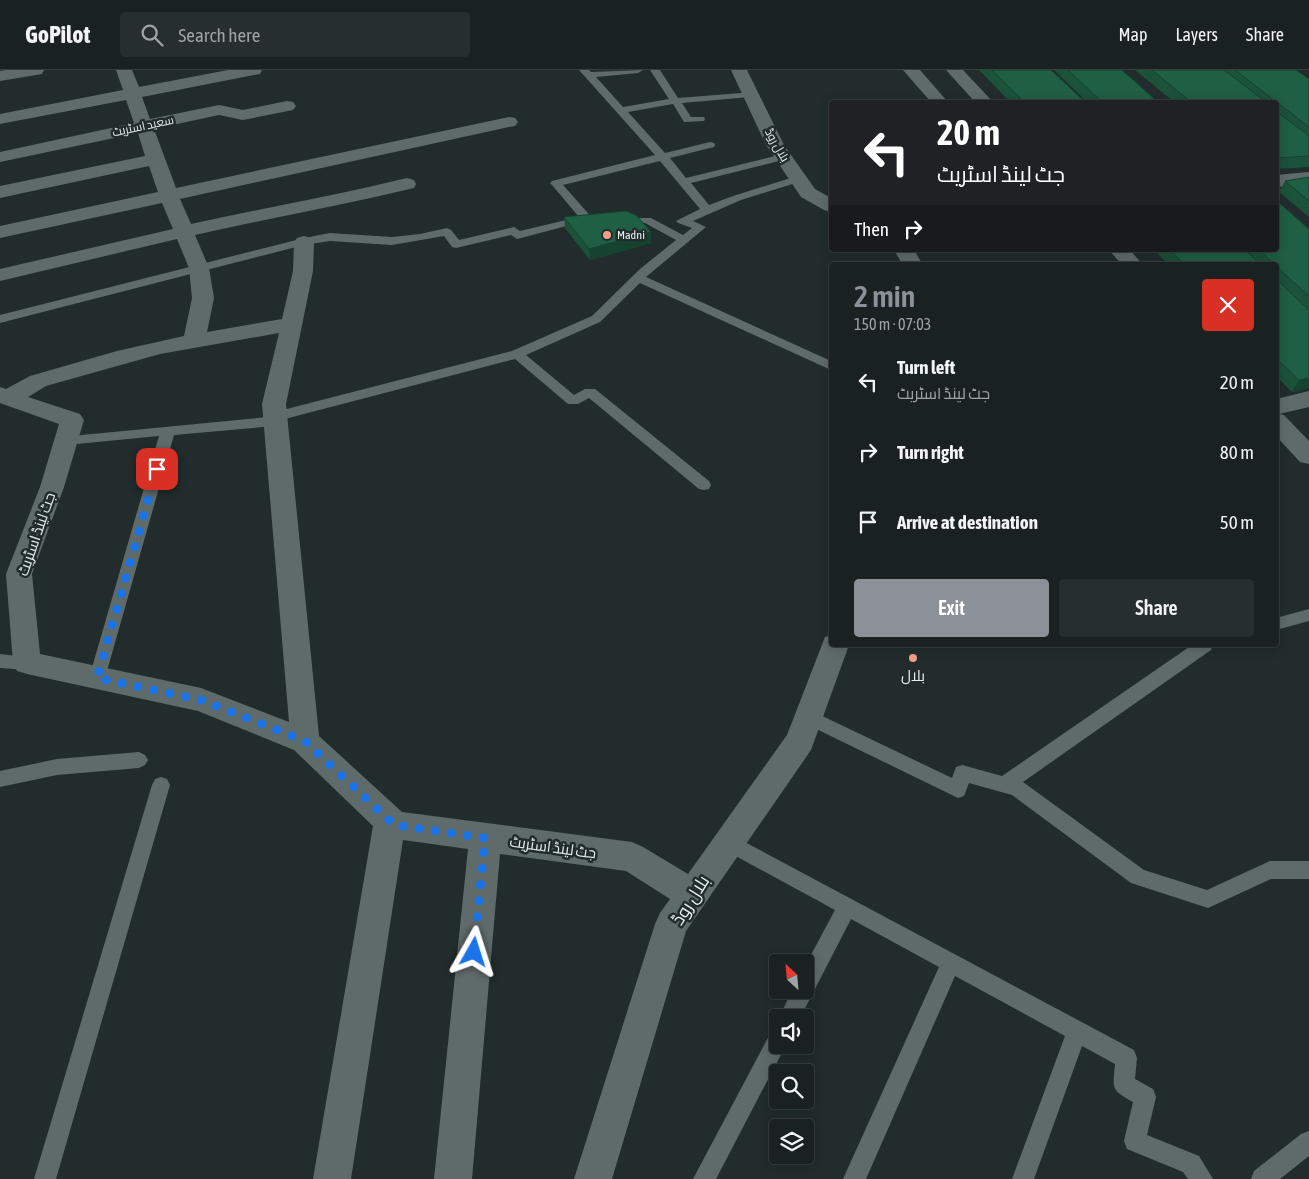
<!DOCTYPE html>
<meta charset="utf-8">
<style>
:root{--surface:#1a2121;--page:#272e2e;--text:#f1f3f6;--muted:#9fa3a5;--line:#383e3f;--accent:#8c9099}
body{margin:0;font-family:"Asap Condensed",Cairo,sans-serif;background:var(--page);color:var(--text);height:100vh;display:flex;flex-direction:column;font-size:19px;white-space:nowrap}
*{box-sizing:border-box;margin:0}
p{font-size:16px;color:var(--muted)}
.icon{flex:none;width:28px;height:28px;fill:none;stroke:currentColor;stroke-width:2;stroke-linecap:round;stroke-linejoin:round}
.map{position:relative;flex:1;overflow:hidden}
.panel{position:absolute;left:829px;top:192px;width:450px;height:385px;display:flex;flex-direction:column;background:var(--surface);border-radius:5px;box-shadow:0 2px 12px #0003,0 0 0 1px var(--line)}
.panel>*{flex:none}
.guide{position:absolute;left:829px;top:30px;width:450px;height:152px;border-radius:5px;box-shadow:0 2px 12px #0003,0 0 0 1px var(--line);background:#202124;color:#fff;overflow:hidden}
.needle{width:32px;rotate:334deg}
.fabs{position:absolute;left:769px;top:884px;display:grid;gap:10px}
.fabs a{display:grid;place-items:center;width:45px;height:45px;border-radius:5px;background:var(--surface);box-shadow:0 2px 12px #0003,0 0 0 1px var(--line);font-size:25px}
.pin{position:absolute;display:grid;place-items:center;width:42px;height:42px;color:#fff;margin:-21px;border-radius:10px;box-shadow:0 2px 8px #0006}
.me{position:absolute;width:55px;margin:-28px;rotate:6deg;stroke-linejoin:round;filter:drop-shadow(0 0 4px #0008)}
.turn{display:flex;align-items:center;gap:18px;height:105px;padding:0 25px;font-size:22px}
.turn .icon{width:65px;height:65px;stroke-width:2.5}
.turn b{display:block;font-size:35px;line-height:42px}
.then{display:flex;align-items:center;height:48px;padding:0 25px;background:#0003;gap:10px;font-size:19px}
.round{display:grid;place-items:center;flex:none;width:52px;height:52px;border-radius:5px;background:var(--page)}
.head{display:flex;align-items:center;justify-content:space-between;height:85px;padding:0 25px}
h1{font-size:30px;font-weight:600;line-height:38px;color:var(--accent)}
.action{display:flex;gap:10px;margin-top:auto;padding:10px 25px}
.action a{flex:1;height:58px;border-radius:5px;background:var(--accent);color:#fff;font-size:20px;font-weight:600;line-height:58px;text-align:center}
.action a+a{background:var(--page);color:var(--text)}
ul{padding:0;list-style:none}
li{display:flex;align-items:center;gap:15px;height:70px;padding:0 25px}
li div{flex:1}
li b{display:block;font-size:19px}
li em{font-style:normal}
header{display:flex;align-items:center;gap:30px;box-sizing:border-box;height:70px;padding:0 25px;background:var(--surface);border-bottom:1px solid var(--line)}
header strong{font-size:24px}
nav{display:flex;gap:28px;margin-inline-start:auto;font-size:18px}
.search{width:350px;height:45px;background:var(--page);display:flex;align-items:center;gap:12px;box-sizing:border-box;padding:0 18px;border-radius:5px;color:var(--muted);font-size:19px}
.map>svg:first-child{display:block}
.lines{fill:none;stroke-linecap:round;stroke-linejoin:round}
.lane{fill:#5f6b6a;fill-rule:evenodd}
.street{fill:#5f6b6a;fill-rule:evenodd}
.wall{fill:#1b523a}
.shaded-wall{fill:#164230}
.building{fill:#1f5f44;stroke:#164230}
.route{stroke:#1a73e8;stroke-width:9;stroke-dasharray:0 16.2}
.poi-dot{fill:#f49e87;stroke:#222c2c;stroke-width:2}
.labels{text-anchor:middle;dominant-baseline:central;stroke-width:5;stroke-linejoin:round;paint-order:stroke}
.far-street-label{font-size:12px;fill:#e6eded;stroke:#222c2c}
.far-poi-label{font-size:12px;fill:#e6eded;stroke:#222c2c;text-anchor:start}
.street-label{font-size:15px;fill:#e6eded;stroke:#222c2c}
.poi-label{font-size:15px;fill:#e6eded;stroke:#222c2c}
.near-street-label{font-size:18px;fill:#e6eded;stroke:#222c2c}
</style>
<header>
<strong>GoPilot</strong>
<div class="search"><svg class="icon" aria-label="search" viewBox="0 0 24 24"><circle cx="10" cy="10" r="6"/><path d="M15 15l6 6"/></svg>Search here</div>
<nav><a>Map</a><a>Layers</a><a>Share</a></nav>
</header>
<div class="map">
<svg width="1309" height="1109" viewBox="0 0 1309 1109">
<rect width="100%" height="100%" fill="#222c2c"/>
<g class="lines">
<path class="lane" d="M579,0H589L591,2L643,0L638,3L596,7L623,37L669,29L650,0H660L678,28L754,22L755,24L750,27L682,33L691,47H704L705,49L704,51L684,52L673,34L628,42L665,83L710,72L714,73L715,75L714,77L670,88L686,108L783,84L788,87L787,89L691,113L709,135L733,126L794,107H802L804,109L802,111L741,130L693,151L706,157L646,207L831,291V300L640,213L600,252L526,285L574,325L585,319H595L709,411L711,415L709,419L704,420L699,419L589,328L578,334H568L515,289L281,350L280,354L275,356L174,365L105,608L103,613L97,615L91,613L89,608L159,366L66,375L61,373L59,370L61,367L268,347L270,344L275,342L512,281L592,246L640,199L676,170L645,153H619L615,152L613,150L615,148H651L683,165L692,158L678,153L676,151L700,139L660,91L563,115L594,150L588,153H578L517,169L511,165L456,178L452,177L444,166L392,175L330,171L304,175L0,253V245L304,168L330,163L392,167L420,164L447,158L451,160L459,170L514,157L520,161L579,147L552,115L550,113L552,111L655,85Z
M1309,539V551L1276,560V548Z
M1192,575H1213L1211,580L1023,712L1144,800L1207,820L1270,791H1309V809H1271L1208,838L1131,813L1012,725L969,713L964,726L958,728L802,652L799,647L802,642L808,640L814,642L952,708L956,697L962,695L1002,706Z
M0,584L33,588L35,593L33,598L27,600L0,598Z
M139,682L145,685L148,690L145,695L139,698L57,705L0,717V701L57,689Z
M161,707L167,709L170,715L56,1109H34L152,715L155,709Z
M728,763L1134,980L1137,988L1135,1009L1153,1019L1156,1027L1147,1065L1199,1086L1213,1109H1188L1183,1102L1127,1079L1124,1071L1133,1032C1110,1019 1113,1019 1115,994L1082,976L1034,1109H1012L1065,966L955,906L866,1109H843L939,897L851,849L800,948H779L792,920H805V896L835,840L721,778L719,772L721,766Z
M778,959V975H786L716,1109H693L771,962Z
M1309,1061V1086L1280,1109H1251L1254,1101L1301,1064Z"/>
<path class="street" d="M6,0H44L42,4L0,11V1Z
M116,0H132L139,17L228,0H262L260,4L254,5L142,27L150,49L219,35L243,40L287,31L293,32L296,36L293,40L243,50L219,45L154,59L176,118L509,47L515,48L518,52L515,56L509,57L180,129L191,154C263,138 335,126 407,108L414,110L416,114L414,118C341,136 268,148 195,165L209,198L214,228L207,262L282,249L293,201L294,172L297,168L304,166L311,168L314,172L313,201L286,334L319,666L402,742L632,772L643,777L688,804L787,665L825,567L831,565V575H849L811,680L686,861L612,1109H574L655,854L660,843L670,829L626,801L500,784L472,1109H434L468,779L403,770L351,1109H313L373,756L294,680L198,641L27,604L17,601L13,593L6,504L40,417L59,354L0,333V317L6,319L30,306L117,281L184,266L192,228L189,198L177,169L0,211V199L173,159L162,133L0,168V156L158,122L149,96L0,128V116L145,86L138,63L0,92V82L134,53L126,30L0,54V44L123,20ZM279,263L262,334L289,652L201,618L40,584L32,504L64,417L84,350L80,344L28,327L46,316L160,284Z
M731,0H747L784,75L815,119L831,128V142L824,140L801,127L766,75Z
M903,0H920L948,32H931Z
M946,0H963L993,32H975Z
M1309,102V114L1276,117V105Z
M894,180H914L923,195H903Z
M1109,180H1130L1143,195H1122Z
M1309,321V337L1279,344L1284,345L1309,371V394L1300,392L1276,366V329Z"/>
</g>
<path class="wall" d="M979,0H1051L1085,32H1010Z
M1054,0H1122L1158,32H1087Z
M1135,0H1296L1309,9V97L1276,99V32H1174Z
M1309,107V147L1279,122L1285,111Z
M564,147L651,162V173L590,190L565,158Z
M1309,159V318L1292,322L1276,306V195H1169L1154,180H1276Z"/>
<path class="shaded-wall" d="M651,162V173L590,190L589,179Z
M1309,308V318L1292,322L1299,310Z"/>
<path class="building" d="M992,0H1051L1085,32H1024Z
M1068,0H1122L1158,32H1102Z
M1152,0H1224L1266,32H1191Z
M1235,0H1296L1309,9V57Z
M1276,41L1309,66V86L1276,88Z
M1309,107V131L1285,111Z
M1276,130L1309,159V226L1276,196V195H1275L1259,180H1276Z
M626,141L636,145L651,162L589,179L564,147Z
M1170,180H1245L1261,195H1185Z
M1276,209L1309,240V308L1299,310L1276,288Z"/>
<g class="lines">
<path class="route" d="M157,399L97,608L201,630L305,671L394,755L485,768L474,882"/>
</g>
<g class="poi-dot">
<circle cx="607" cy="165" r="5"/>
<circle cx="913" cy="588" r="5"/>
</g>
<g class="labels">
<g class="far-street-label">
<text transform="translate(143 56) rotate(-12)">سعید اسٹریٹ</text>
<text transform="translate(777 75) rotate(60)">بلال روڈ</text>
</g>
<g class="far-poi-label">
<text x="617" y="165">Madni</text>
</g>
<g class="street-label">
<text transform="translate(36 464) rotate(-71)">جٹ لینڈ اسٹریٹ</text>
<text transform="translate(553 777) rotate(8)">جٹ لینڈ اسٹریٹ</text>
</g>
<g class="poi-label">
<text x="913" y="605">بلال</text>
</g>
<g class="near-street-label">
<text transform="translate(690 830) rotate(-58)">بلال روڈ</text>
</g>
</g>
</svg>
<div class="fabs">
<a><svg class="needle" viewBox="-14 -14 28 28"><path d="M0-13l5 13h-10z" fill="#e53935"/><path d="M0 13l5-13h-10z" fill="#9fa3a5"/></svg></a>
<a><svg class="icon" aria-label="sound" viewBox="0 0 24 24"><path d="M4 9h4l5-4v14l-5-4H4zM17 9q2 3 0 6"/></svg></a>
<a><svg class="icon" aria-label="search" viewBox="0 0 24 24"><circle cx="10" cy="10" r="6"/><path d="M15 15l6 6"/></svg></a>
<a><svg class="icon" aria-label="layers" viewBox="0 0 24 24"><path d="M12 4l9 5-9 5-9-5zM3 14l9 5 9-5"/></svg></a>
</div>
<div class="pin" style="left:157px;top:399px;background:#d93025"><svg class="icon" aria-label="arrive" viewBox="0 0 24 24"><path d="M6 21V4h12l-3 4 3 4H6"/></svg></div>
<svg class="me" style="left:474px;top:882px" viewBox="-20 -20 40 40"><path d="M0-17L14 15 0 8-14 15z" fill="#1a73e8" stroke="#fff" stroke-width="4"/></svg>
<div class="guide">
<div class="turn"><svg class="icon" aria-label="left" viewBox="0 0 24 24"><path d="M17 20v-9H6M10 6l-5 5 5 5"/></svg><div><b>20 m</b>جٹ لینڈ اسٹریٹ</div></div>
<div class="then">Then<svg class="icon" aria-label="right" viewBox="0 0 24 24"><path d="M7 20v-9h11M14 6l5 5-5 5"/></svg></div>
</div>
<section class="panel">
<div class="head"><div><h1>2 min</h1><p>150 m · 07:03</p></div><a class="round" style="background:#d93025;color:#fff"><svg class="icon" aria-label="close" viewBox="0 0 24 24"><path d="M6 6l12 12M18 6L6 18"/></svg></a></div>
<ul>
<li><svg class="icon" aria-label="left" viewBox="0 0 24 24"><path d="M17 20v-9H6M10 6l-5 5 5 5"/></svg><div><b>Turn left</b><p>جٹ لینڈ اسٹریٹ</p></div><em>20 m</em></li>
<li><svg class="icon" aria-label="right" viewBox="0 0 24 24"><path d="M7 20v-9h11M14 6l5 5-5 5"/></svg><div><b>Turn right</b></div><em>80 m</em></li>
<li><svg class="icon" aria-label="arrive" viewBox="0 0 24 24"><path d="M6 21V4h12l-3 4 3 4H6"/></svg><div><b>Arrive at destination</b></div><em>50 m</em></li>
</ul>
<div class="action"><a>Exit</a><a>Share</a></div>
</section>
</div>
